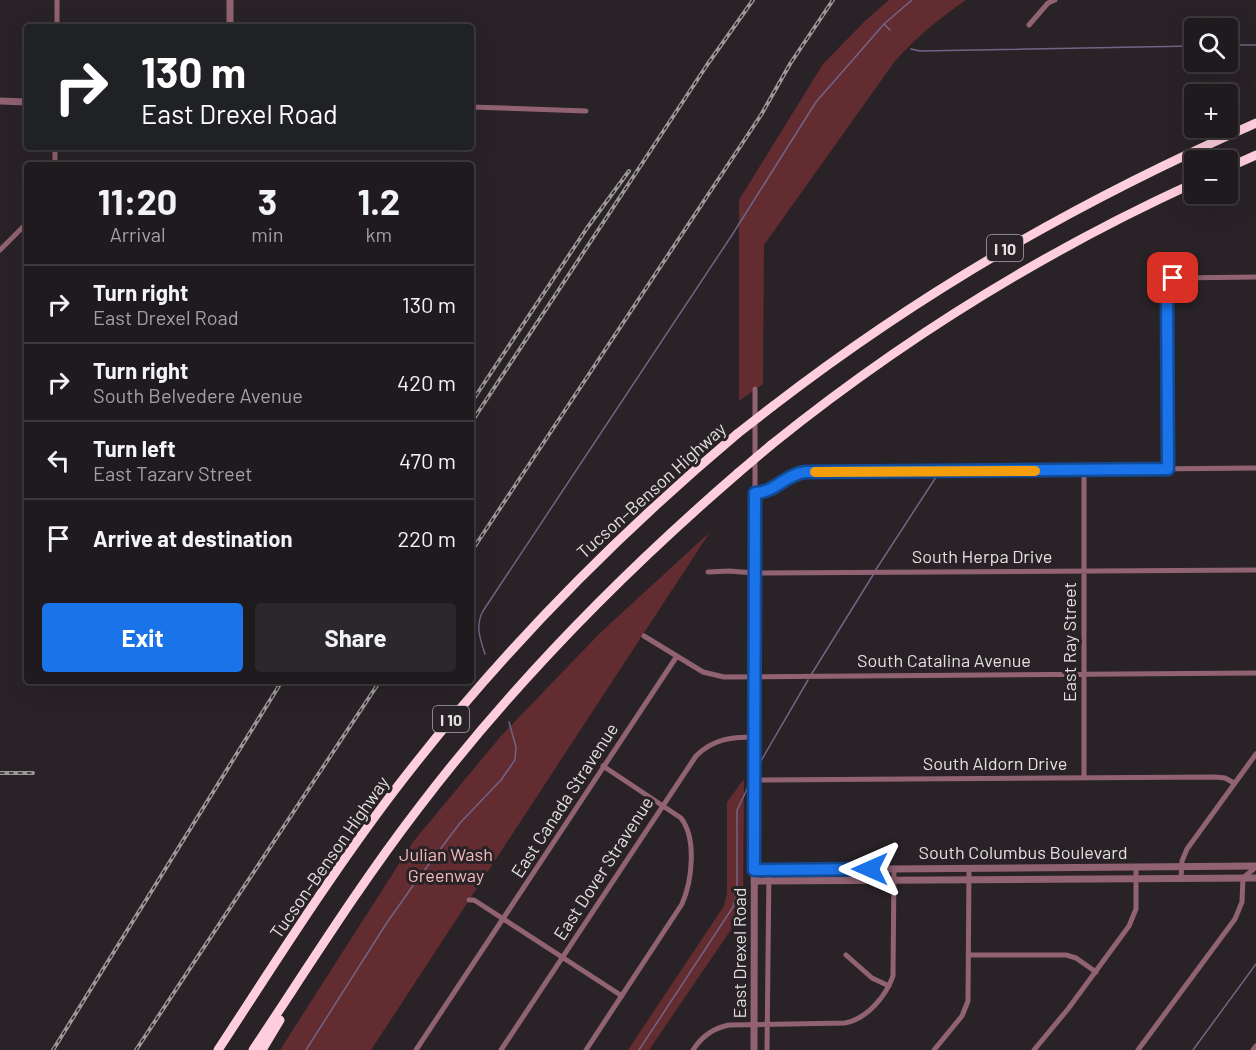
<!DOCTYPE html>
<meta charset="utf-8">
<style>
:root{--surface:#1f1a1d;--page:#2c272a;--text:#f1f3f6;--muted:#a1a1a4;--line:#3c383b;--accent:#1a73e8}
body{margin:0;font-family:Barlow,sans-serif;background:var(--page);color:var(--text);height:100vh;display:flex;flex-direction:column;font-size:22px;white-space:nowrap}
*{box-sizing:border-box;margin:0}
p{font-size:20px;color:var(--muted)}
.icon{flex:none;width:33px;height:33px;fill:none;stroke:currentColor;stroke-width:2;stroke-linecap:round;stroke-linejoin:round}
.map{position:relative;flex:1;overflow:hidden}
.details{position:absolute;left:24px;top:162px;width:450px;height:522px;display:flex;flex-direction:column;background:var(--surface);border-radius:6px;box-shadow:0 6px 24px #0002,0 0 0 2px var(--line)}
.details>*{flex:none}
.hud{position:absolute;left:24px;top:24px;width:450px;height:126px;border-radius:6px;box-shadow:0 6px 24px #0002,0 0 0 2px var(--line);background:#202124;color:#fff;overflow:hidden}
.fabs{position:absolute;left:1184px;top:18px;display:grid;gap:12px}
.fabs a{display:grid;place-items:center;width:54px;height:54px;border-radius:6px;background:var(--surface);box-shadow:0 6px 24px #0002,0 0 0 2px var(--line);font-size:30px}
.pin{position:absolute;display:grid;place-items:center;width:51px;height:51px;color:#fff;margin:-26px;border-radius:12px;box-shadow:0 3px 9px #0006}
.me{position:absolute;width:66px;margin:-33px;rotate:270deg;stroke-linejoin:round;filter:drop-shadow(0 0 4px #0008)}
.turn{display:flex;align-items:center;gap:21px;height:126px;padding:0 18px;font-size:27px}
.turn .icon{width:78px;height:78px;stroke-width:2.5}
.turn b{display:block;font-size:42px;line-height:51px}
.eta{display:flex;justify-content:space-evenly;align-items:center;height:102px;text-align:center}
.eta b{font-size:36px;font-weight:700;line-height:42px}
.action{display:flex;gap:12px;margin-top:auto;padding:12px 18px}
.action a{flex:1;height:69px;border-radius:6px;background:var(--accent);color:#fff;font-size:24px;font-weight:700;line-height:69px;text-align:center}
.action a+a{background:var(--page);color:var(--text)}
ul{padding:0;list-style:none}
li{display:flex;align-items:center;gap:18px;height:78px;padding:0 18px;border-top:2px solid var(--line)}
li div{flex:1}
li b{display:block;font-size:22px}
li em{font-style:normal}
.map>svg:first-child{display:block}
.green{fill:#632c31}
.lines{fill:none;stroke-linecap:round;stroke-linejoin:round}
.stream{stroke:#726486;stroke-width:1.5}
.minor{stroke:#916272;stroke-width:5}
.tertiary{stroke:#916272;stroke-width:7}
.motorway{stroke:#ffcede;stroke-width:9}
.rail-casing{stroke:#9c989a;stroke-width:4}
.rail{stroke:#292327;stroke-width:1.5;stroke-dasharray:4.5;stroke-linecap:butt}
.motorway-bridge{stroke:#ffcede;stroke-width:9}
.route-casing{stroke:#114b97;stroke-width:15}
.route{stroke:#1a73e8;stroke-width:10}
.slow{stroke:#f59e0b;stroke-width:10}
.labels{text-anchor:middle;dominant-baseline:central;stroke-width:6;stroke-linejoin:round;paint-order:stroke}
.shield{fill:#292327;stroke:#aba7a9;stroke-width:1.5}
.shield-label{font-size:16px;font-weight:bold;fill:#e3dfe1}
.street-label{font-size:18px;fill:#e3dfe1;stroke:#292327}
.park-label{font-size:18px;fill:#f6bbbd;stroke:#292327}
</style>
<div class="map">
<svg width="1256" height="1050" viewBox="0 0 1256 1050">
<rect width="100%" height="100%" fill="#292327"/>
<path class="green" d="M889,0H966C940,18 916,37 895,61L764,245L763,384L739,401V200L823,64L866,20Z
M710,532L371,1050H280L413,842L501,736L600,633Z
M744,779L743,912L649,1050H628L724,906L727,894V802Z"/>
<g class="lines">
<path class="stream" d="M884,24L890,30
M1227,45H1256
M911,49L920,51L1194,46
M875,571L938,474
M485,654C480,639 475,626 483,611L732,235L816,102L884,24L912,0
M811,675L873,575
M758,766L808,680
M306,1050L386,924L417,880L460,823L501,780L515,760L516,747L509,722
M639,1050L733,907L737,892V810L752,779
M1193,1050L1256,964"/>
<path class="minor" d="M1029,25L1048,3L1055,0
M57,27V0
M471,107L586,111
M55,165V147
M0,250L27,223
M755,389V493C778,492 783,475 805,472L1256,468
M1168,469V283L1176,278L1256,277
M1084,470V778
M708,572L729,571L754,573L1256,570
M644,636L703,672L724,677L1256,673
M754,780L1215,777L1225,778L1234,783
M1181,879L1182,861L1187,849L1256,754
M469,900H474L622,996
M846,955L872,978L889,986
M969,955H1066L1076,958L1096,972
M416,1050L677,656
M501,1050L696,756C713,739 731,737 754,737
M586,1050L682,904C692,881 697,839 681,818L603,766
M693,1050C702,1036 713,1028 729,1025L845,1023C867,1019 886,996 893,976L894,868
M767,1050L769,869
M934,1050L962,1016L968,1001L969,868
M1034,1050L1068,1009L1129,926L1136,909V867
M1138,1050L1235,919L1242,902L1243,878L1256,867
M1253,1050L1256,1046"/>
<path class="tertiary" d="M230,0V27
M0,101L27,102
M754,870L1256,866
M754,881L1256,878
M754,1050L755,493"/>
<path class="motorway" d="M1227,168L1256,155
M773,406C925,289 1081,200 1256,123
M771,445C900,341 1043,252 1194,183
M218,1050C275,963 331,874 394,791C495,659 610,541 737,434
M253,1050C307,969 358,887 417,810C511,686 620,575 738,473
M262,1050L280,1020"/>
<g class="rail-casing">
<path id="rail" d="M471,403L587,228L629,171
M471,423L707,65L753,0
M471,552L761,115L790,64L833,0
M0,773H33
M53,1050L282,681
M136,1050L380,681"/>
</g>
<use href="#rail" class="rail"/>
<path class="motorway-bridge" d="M737,434L773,406
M738,473L771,445"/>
</g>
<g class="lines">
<g class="route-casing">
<path id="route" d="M870,869L754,870L755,493C776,492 784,475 805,472L1168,469L1167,290L1168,283L1173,278"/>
</g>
<use href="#route" class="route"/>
<path class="slow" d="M815,472L1035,471"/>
</g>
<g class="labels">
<g class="shield">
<rect x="987" y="235" width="36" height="26" rx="4.5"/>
<rect x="433" y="706" width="36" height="26" rx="4.5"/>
</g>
<g class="shield-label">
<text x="1005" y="248">I 10</text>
<text x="451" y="719">I 10</text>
</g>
<g class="street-label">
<text transform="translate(651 490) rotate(-42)">Tucson–Benson Highway</text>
<text x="982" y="556">South Herpa Drive</text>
<text transform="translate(1069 642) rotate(-90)">East Ray Street</text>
<text x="944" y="660">South Catalina Avenue</text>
<text x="995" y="763">South Aldorn Drive</text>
<text transform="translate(564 800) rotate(-57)">East Canada Stravenue</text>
<text x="1023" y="852">South Columbus Boulevard</text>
<text transform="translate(329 857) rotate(-55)">Tucson–Benson Highway</text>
<text transform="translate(603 868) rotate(-57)">East Dover Stravenue</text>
<text transform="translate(739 953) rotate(-90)">East Drexel Road</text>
</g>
<g class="park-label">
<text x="446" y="854">Julian Wash<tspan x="446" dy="21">Greenway</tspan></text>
</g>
</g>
</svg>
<div class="fabs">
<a><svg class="icon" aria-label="search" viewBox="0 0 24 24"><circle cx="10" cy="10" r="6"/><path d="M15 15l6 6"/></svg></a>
<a>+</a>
<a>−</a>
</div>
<div class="pin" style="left:1173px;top:278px;background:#d93025"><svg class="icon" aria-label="arrive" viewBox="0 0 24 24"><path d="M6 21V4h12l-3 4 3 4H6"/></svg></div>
<svg class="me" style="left:870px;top:869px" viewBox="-20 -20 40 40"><path d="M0-17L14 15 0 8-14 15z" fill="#1a73e8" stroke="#fff" stroke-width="4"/></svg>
<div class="hud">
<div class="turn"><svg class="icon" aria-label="right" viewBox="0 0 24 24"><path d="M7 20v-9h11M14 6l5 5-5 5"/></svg><div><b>130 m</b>East Drexel Road</div></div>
</div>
<section class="details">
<div class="eta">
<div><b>11:20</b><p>Arrival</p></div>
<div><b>3</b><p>min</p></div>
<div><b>1.2</b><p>km</p></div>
</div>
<ul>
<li><svg class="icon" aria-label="right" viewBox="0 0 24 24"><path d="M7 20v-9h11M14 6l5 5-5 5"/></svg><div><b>Turn right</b><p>East Drexel Road</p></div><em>130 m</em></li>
<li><svg class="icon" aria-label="right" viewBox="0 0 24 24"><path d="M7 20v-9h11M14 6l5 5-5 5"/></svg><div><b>Turn right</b><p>South Belvedere Avenue</p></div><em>420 m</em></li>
<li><svg class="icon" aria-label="left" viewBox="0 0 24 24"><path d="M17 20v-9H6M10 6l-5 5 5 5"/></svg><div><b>Turn left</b><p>East Tazarv Street</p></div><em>470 m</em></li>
<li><svg class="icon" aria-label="arrive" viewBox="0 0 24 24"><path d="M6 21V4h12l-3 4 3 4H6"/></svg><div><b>Arrive at destination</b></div><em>220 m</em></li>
</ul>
<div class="action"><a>Exit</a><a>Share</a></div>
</section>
</div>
